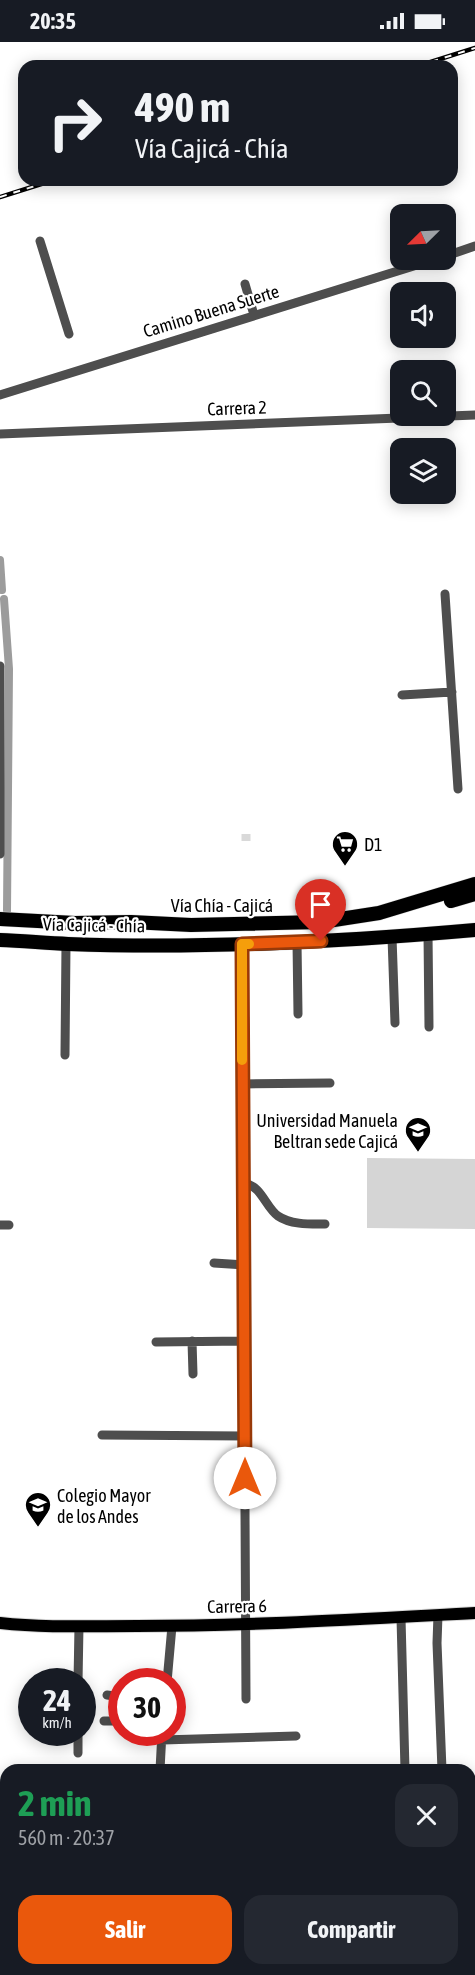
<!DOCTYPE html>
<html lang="es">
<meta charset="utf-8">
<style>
:root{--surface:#171b24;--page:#242831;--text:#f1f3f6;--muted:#9ea1a6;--accent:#ea580c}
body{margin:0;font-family:"Asap Condensed",sans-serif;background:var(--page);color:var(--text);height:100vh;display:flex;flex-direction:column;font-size:22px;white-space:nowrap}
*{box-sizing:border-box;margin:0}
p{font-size:20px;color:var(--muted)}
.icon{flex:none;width:33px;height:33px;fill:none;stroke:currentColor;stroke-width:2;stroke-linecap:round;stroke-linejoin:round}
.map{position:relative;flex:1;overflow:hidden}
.side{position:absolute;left:0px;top:1722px;width:476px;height:212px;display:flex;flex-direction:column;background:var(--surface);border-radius:18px 18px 0 0;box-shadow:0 3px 15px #0003}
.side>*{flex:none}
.top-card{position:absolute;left:18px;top:18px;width:440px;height:126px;border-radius:18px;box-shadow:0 3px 15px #0003;background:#171b24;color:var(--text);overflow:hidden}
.needle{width:39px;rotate:246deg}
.fabs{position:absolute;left:390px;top:162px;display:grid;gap:12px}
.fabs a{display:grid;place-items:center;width:66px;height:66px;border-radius:12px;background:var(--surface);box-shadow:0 3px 15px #0003;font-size:30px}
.speed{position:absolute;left:18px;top:1626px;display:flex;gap:12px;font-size:30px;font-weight:700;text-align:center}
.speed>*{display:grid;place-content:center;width:78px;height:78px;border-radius:50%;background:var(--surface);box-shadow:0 3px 15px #0003;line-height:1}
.speed small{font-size:15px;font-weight:400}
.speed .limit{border:9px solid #d22;background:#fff;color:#111}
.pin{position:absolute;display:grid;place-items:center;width:51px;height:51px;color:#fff;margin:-62px -26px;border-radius:50% 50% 50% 0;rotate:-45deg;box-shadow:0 0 6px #0007}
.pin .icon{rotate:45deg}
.me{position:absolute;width:66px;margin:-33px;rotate:0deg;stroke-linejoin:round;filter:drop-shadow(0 0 4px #0008)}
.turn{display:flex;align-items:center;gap:21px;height:126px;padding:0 18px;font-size:27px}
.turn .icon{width:78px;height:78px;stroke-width:2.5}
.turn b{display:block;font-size:42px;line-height:51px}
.round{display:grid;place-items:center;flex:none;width:63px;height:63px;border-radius:18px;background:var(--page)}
.headline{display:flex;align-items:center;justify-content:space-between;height:102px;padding:0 18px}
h1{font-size:36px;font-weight:700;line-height:45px;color:#1e9e55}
.cta{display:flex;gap:12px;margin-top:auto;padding:12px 18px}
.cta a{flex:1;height:69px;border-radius:18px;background:var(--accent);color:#fff;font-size:24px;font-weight:700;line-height:69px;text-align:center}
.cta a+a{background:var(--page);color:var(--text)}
.status{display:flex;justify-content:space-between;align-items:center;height:42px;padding:0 30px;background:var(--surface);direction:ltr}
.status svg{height:16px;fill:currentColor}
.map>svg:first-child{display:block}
.green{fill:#d5d5d5}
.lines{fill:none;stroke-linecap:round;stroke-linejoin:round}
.canal{stroke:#9c9c9c;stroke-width:8}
.minor-tunnel{stroke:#d9d9d9;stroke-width:9;stroke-dasharray:9 4.5;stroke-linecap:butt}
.major-casing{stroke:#dbdbdb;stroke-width:14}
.highway-casing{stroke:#dbdbdb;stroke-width:15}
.minor{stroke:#4e4e4e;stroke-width:9}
.major{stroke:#000;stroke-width:12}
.highway{stroke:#000;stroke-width:14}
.rail-casing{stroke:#000;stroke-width:4.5}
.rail{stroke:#fff;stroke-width:2;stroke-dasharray:7;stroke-linecap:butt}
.route-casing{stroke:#983908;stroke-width:15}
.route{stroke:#ea580c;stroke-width:10}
.slow{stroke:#f59e0b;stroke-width:10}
.labels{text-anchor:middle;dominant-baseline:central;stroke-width:4.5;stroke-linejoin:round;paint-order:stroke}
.street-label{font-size:18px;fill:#000;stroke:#fff}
.poi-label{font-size:18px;fill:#000;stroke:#fff;text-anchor:start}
</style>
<div class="status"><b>20:35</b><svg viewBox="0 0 49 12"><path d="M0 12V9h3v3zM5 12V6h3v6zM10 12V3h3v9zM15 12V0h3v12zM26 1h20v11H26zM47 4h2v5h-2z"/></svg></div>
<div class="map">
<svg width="475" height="1933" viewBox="0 0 475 1933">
<rect width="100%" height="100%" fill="#fff"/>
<path class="green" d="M367,1116L475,1117V1187L367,1186Z"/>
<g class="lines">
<path class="canal" d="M0,518L2,548
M4,557L9,627L7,869"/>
<path class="minor-tunnel" d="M246,792V799"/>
<g class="major-casing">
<path id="major" d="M0,1581C45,1586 91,1584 137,1584C250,1584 362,1577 475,1571"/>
</g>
<g class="highway-casing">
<path id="highway" d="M451,859L475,852
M0,877L75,881L131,880L191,883L321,880L379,871L475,842
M0,898C23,899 46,901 68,902C204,907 340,900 475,888"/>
</g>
<path class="minor" d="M40,199L69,292
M446,214L475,204
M245,242L254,273
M0,353L433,218
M0,392L475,373
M445,552L458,747
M0,624V812
M402,653L452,650
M428,892L429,985
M392,895L395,981
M297,900L298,972
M242,902L246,1657
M65,1013L66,902
M242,1042L330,1041
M245,1142C261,1143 266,1166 278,1174C291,1183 311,1182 325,1182
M0,1183H9
M214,1221L245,1223
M192,1299L193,1332
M156,1300L245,1299
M102,1393L245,1394
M438,1573L437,1601L442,1728
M401,1576L405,1728
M78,1640L79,1584
M167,1640L172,1584
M107,1653L122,1655
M104,1679H122
M78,1690V1711
M162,1698L296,1694
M160,1728L162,1690
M470,1801H475
M158,1928L159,1933
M314,1931H344
M436,1933L437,1928"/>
<use href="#major" class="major"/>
<use href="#highway" class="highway"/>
<g class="rail-casing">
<path id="rail" d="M418,24L475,6
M0,155L54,138"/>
</g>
<use href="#rail" class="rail"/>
</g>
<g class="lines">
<g class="route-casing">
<path id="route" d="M245,1436L242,902L321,899"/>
</g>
<use href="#route" class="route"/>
<path class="slow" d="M242,1018V902H249"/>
</g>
<defs>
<g id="supermarket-pin" transform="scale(1.35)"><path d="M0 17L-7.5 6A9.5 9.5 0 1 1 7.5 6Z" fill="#000" stroke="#fff"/><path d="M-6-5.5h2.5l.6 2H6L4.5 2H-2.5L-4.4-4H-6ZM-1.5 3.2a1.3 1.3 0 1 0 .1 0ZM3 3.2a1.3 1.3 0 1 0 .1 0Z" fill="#fff"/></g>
<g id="university-pin" transform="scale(1.35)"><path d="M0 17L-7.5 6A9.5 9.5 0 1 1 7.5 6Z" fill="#000" stroke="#fff"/><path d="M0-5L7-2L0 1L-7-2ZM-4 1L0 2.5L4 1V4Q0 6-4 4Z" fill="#fff"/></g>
<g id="school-pin" transform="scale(1.35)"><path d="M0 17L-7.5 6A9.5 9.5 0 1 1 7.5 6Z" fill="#000" stroke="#fff"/><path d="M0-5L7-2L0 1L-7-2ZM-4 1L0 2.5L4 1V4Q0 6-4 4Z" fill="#fff"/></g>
</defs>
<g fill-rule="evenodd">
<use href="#supermarket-pin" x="345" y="802"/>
<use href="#university-pin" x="418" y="1088"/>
<use href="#school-pin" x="38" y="1463"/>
</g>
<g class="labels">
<g class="street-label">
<text transform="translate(211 269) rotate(-17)">Camino Buena Suerte</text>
<text transform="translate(237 366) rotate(-2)">Carrera 2</text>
<text x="222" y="863">Vía Chía - Cajicá</text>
<text transform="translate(94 883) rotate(1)">Vía Cajicá - Chía</text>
<text transform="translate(237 1564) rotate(-1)">Carrera 6</text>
</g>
<g class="poi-label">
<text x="364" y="802">D1</text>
<text x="398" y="1078" text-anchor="end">Universidad Manuela<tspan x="398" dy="21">Beltran sede Cajicá</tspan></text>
<text x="57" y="1453">Colegio Mayor<tspan x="57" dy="21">de los Andes</tspan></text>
</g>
</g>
</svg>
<div class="fabs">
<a><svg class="needle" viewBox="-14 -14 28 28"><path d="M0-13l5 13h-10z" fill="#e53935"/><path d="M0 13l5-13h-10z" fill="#9ea1a6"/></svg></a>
<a><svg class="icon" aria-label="sound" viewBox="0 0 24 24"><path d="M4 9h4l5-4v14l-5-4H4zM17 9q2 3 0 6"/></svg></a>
<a><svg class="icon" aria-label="search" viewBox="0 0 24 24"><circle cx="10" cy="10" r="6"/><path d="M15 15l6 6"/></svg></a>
<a><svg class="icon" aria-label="layers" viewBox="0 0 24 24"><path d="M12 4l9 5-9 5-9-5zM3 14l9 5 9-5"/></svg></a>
</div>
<div class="speed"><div>24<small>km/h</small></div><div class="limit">30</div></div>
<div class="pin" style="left:321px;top:899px;background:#d93025"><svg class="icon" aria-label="arrive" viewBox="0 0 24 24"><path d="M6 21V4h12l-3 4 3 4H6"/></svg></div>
<svg class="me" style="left:245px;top:1436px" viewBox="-20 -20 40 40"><circle r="19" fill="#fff"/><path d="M0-13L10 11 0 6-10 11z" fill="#ea580c"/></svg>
<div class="top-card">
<div class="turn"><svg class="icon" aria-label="right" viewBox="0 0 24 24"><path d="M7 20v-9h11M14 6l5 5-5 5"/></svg><div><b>490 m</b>Vía Cajicá - Chía</div></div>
</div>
<section class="side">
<div class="headline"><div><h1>2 min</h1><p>560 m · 20:37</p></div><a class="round"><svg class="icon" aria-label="close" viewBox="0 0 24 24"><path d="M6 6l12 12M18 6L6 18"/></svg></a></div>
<div class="cta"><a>Salir</a><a>Compartir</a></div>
</section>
</div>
